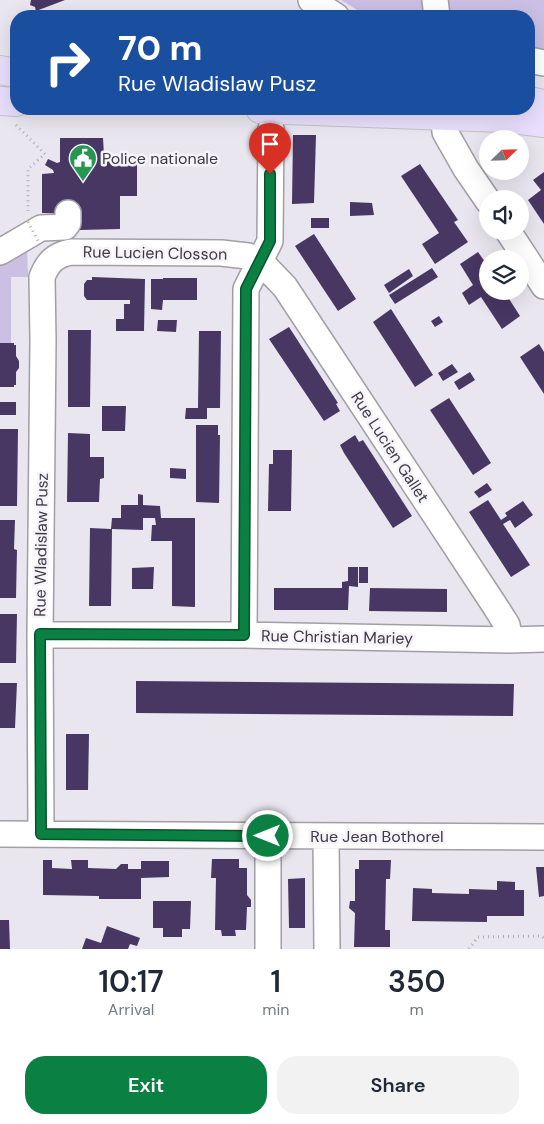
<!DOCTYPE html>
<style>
:root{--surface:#fff;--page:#f2f2f3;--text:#1f2937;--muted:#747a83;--accent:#0b8043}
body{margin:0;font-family:"DM Sans",sans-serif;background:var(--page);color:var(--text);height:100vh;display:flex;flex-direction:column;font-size:19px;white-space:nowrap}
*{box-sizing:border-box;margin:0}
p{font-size:16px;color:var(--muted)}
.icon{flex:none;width:28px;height:28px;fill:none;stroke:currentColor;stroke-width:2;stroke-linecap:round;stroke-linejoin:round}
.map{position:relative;height:949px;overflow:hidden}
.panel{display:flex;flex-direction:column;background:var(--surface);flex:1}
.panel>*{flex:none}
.top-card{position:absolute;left:10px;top:10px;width:525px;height:105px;border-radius:20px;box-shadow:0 5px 20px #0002;background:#1a4fa0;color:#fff;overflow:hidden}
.needle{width:32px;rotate:67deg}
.buttons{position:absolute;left:479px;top:130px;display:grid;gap:10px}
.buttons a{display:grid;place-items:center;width:50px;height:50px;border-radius:50%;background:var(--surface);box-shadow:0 5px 20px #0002;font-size:25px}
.pin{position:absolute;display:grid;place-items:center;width:42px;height:42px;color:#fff;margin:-51px -21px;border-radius:50% 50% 50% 0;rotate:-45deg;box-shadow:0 0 5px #0007}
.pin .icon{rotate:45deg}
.me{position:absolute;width:55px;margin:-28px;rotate:270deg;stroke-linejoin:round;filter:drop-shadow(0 0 4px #0008)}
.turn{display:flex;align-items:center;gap:18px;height:105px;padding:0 25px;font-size:22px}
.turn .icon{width:65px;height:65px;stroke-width:2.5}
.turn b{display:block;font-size:35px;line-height:42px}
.eta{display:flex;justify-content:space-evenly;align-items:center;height:85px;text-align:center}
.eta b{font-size:30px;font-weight:600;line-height:35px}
.primary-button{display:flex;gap:10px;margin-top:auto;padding:10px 25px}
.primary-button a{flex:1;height:58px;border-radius:20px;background:var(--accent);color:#fff;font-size:20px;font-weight:600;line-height:58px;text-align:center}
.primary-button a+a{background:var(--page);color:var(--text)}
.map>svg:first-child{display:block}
.green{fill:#cbbfe3}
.building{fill:#483663}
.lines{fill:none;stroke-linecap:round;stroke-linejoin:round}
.minor-casing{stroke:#a19ea6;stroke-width:28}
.major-casing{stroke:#c4c4c5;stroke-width:30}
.path{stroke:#b0adb5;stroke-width:3;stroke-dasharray:1 4;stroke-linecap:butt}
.minor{stroke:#fff;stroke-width:25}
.major{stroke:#e9dffc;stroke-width:28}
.path-bridge{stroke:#b0adb5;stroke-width:3;stroke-dasharray:1 4;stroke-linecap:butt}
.route-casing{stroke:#07532c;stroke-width:12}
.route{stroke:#0b8043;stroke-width:9}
.labels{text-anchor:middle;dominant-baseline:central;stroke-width:5;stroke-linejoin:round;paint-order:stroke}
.poi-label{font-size:16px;fill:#3c3b3f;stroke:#f6f3fc;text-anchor:start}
.street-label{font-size:16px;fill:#3c3b3f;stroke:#f6f3fc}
</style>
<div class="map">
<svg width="544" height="949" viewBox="0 0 544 949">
<rect width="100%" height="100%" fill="#e9e6ef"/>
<path class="green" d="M341,0H544V55L529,51V16H367Z
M27,245L28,277H11V343H0V261Z"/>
<path class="building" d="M31,0H65L36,11L35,7L30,5Z
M293,135H316L314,203L292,204Z
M60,138H103L104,155H137V196H120V229L80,230V214L42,213V174L54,173L53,170L45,165L48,159L57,163L60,162Z
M420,164L458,220L454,222L468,242L435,264L422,244L439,233L401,176Z
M544,172V224L528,200L541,190L533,180Z
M350,202L372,203L374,215L350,216Z
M311,218H329V228H311Z
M314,234L356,299L338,311L295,246Z
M478,252L488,266V291H504L520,316L502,329L481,297L469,305L462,293L473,285L460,264Z
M432,268L438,277L395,304L389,295Z
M409,269L413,276L389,293L384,285Z
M92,277L145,279L144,331H116V319H124V304H130V300H87L84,296V284L87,280H92Z
M163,278H197V300H163L162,310L151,309V279H163Z
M391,309L433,375L415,387L373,322Z
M439,316L443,322L435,327L431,321Z
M158,320H177L176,332L157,331Z
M289,327L338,403L336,404L340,411L324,421L269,339Z
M68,330H91L90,407H68Z
M199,331H221L220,408H207V419H185L186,408H198Z
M0,343H14V345H16V356L19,361V368L16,372V385H14V387H0Z
M539,344L544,352V394L520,357Z
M452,364L458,372L443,381L438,373Z
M470,372L475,380L459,390L454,382Z
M449,398L491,463L473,475L430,410Z
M0,402H16V415H0Z
M102,406H126L125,431H102Z
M196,425H218V435H220L219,503L196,502Z
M0,429H18L17,506H0Z
M68,433L90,434V457H104V478L100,479L99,502H67Z
M355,435L359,442L363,440L412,516L393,528L344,453L340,445Z
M273,450H292L291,511H268L269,464H273Z
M170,468L186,469V479L170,478Z
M487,483L492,490L479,498L474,492Z
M138,494L143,495V505L160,506L161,518H195V607L172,606V541H151L152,525H156L155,518H143V530L112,529L111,606H89L90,528L111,529L112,518H121V505H138Z
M488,500L501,520L507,516L505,513L523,501L533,515L515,528L510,520L503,524L530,565L511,577L469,512Z
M0,520H15L14,549L17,550L16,598H0Z
M154,567L153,589H132V568Z
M348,567H358V587L349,586L348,610H274V588H342V582L348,581Z
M359,567H368V583H359Z
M370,588L447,589V612L369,611Z
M0,614H17L16,663H0Z
M136,681L514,684L513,716L136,713Z
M0,683H17L15,728H0Z
M66,734H89L88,790H66Z
M212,859H239V868H247V895L251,900V907H247L246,930H235L236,936H222L221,930H215L216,878H211Z
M43,860H52V868L72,869L71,860H88V868L116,869L121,864H128V869H141V861H169V877L141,878V899H99V896L43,895Z
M359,860H391L390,879H386L385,930H390V947H354L355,913L349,908L350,901H355V869H359Z
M536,867H544V896L539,897Z
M305,878V928H289L288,879Z
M497,881L515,882V890H524V916H487V922L412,921L413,888L432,889V893L469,894V889L497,890Z
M153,901H191L190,929H182V937H163V928H153Z
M0,920H9L10,949H0Z
M107,926L140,938L137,946L130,944L128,949H82L86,938L101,943Z"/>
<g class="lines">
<g class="minor-casing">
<path id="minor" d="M311,0L336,16
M435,0L437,16
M529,60L544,63
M443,109L445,132L466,169L488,201
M508,231L544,286
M0,252L41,228L65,227L68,223V213
M40,635H244L510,640L544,639
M244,635L246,289L270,241L271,129
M0,834L544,837
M41,834L40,635L43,341L42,277C48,262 55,255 71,252L221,253L248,256L260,261L285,287L495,606L507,625L510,640
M326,836L327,949
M268,949V836"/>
</g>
<g class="major-casing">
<path id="major" d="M0,70L16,73
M0,101L16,102
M529,101L544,104
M260,109L502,118L544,123"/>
</g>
<path class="path" d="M16,125L45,154L28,169V211
M469,949L478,937L541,936L544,938"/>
<use href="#minor" class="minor"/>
<use href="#major" class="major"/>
<path class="path-bridge" d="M28,222L38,241"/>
</g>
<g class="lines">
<g class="route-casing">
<path id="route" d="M268,836L41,834L40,634L244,635L246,289L270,241V174"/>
</g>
<use href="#route" class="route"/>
</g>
<defs>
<g id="civic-pin" transform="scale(1.4375)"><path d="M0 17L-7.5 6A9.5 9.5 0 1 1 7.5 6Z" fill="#269650" stroke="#f6f3fc"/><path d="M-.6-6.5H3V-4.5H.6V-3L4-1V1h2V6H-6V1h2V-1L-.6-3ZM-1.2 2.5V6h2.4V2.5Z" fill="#fff"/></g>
</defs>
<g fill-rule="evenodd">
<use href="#civic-pin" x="83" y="158"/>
</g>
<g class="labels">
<g class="poi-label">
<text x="102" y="158">Police nationale</text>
</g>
<g class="street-label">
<text transform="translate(155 253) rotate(1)">Rue Lucien Closson</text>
<text transform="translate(390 447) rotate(57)">Rue Lucien Gallet</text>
<text transform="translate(41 545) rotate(-89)">Rue Wladislaw Pusz</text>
<text transform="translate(337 637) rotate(1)">Rue Christian Mariey</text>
<text x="377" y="836">Rue Jean Bothorel</text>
</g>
</g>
</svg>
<div class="buttons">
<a><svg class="needle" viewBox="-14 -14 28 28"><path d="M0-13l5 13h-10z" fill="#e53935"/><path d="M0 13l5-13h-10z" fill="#747a83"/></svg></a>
<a><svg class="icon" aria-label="sound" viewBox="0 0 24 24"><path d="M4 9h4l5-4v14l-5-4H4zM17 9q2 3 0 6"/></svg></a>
<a><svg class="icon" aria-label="layers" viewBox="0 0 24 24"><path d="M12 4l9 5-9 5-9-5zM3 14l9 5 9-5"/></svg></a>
</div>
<div class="pin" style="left:270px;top:174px;background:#d93025"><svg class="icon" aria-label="arrive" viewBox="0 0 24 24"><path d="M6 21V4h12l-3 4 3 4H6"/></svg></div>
<svg class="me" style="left:268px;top:836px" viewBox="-20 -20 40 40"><circle r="17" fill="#0b8043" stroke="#fff" stroke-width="3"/><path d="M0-11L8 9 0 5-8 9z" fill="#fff"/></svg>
<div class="top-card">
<div class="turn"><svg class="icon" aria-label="right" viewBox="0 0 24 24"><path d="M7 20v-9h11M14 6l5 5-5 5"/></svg><div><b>70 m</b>Rue Wladislaw Pusz</div></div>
</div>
</div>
<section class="panel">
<div class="eta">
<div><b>10:17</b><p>Arrival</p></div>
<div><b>1</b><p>min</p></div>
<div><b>350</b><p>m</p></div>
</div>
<div class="primary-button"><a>Exit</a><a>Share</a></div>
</section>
